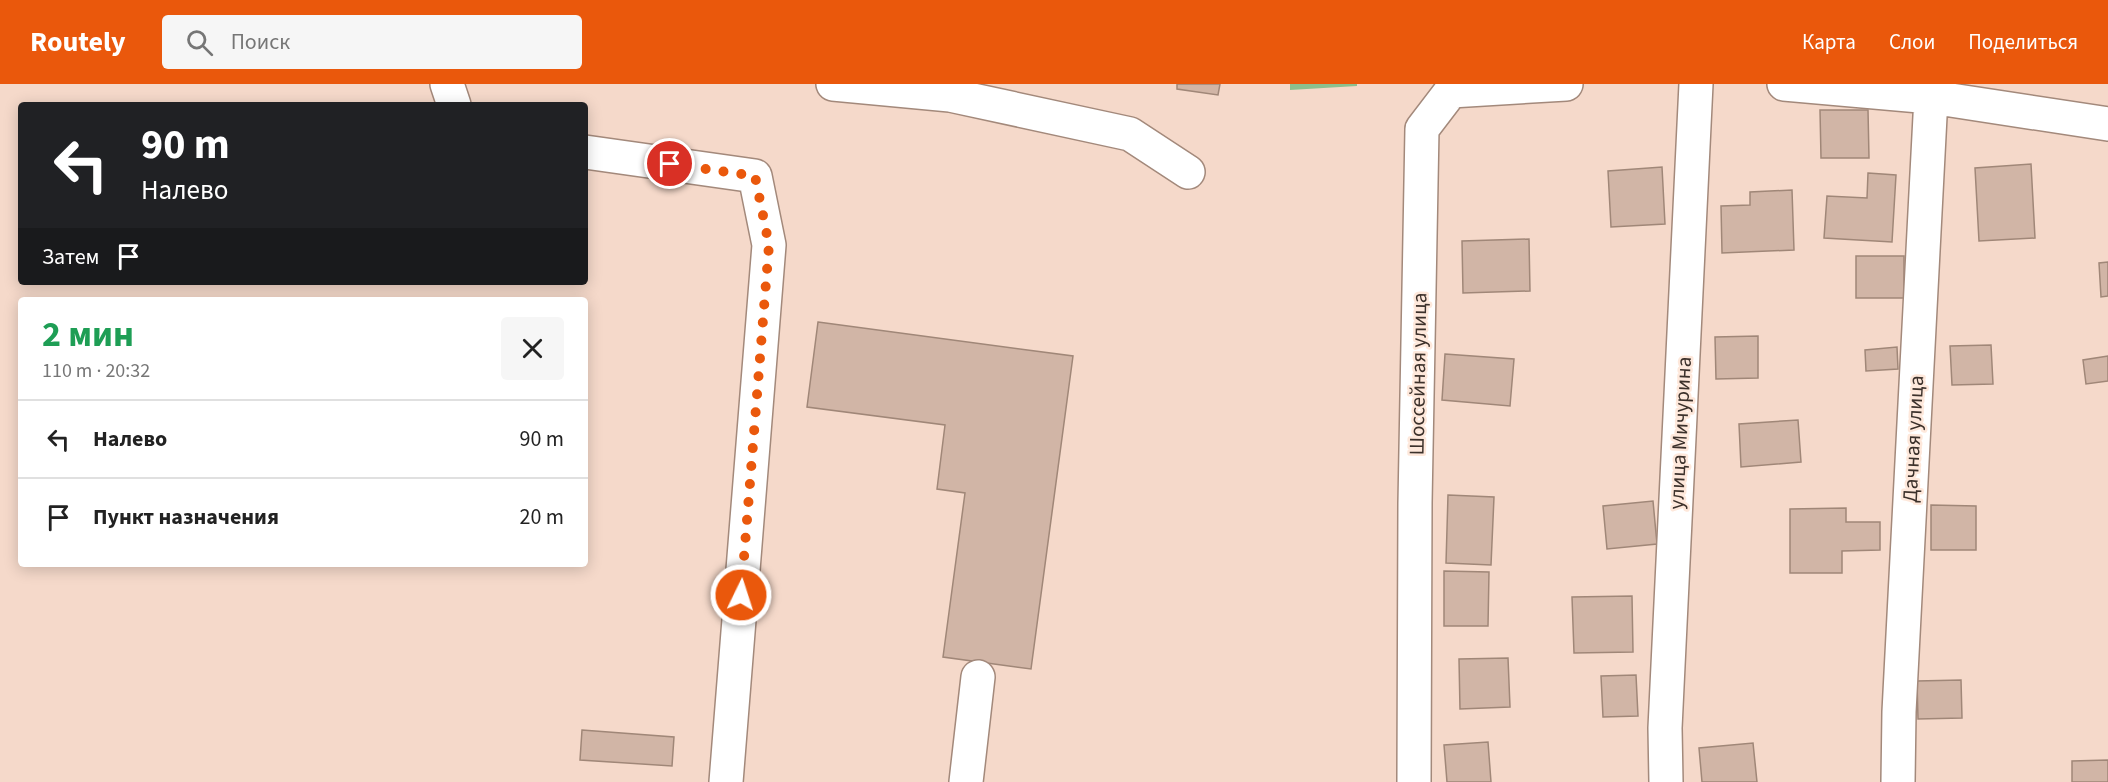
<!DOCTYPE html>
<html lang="ru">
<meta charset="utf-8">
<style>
:root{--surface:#fff;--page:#f6f6f6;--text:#222;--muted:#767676;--line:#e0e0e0;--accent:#ea580c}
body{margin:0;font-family:"Source Sans 3",sans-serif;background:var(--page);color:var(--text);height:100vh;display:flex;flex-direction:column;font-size:22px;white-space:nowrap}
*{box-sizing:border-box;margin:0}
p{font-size:20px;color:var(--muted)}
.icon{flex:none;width:33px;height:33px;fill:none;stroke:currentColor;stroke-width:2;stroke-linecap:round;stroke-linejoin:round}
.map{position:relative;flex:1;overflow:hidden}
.side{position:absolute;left:18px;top:213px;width:570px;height:270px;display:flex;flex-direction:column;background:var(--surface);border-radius:6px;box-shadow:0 3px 15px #0003}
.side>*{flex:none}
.guide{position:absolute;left:18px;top:18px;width:570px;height:183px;border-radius:6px;box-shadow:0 3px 15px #0003;background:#202124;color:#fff;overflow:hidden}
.pin{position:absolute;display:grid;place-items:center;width:51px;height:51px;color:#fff;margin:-26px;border:3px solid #fff;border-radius:50%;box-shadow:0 2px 6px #0007}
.me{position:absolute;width:66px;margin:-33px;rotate:4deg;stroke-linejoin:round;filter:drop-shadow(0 0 4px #0008)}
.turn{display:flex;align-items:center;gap:21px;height:126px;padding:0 24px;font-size:27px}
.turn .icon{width:78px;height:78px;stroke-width:2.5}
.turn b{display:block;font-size:42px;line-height:51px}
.then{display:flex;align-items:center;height:57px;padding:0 24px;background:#0003;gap:12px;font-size:22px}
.round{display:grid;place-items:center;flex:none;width:63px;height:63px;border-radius:6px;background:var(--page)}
.headline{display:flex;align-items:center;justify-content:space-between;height:102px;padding:0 24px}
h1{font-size:36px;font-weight:700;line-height:45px;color:#1e9e55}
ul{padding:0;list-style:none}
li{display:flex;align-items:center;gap:18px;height:78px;padding:0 24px;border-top:2px solid var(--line)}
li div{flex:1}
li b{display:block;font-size:22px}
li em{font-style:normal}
header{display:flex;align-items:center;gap:36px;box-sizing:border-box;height:84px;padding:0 30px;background:var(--accent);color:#fff}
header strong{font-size:28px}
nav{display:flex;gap:33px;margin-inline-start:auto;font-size:21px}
.search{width:420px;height:54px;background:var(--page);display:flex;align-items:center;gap:15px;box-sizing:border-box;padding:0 21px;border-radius:6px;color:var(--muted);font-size:22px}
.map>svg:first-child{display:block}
.forest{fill:#8bc08e}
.building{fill:#d1b5a6;stroke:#a08778;stroke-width:1.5}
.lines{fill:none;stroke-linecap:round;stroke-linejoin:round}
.minor-casing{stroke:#a3897b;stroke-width:36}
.minor{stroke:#fff;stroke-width:33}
.route{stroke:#ea580c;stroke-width:10;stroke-dasharray:0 18}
.labels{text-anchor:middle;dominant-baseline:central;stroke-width:5;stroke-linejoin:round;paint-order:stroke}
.street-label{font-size:21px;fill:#3c312b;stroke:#fee8db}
</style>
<header>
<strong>Routely</strong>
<div class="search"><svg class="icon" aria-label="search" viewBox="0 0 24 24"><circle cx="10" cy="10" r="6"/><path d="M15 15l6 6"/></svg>Поиск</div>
<nav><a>Карта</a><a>Слои</a><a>Поделиться</a></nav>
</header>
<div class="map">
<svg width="2108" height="698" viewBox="0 0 2108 698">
<rect width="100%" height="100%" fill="#f5d9ca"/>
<path class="forest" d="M1290,0H1357V2L1290,6Z"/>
<path class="building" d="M1177,0H1220L1218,11L1177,5Z
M1820,26H1868L1869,74H1821Z
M2031,80L2035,154L1979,157L1975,84Z
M1662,83L1665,140L1611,143L1608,87Z
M1868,89L1896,91L1892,158L1824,154L1827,112L1867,114Z
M1792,106L1794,166L1722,169L1721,122L1750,121V108Z
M1529,155L1530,207L1463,209L1462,157Z
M1856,172H1904V214H1856Z
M2108,178V212L2101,213L2099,179Z
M818,238L1073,272L1031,585L943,573L965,409L937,405L945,341L807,323Z
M1758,252V294L1716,295L1715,253Z
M1991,261L1993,300L1952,301L1950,262Z
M1897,263L1898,285L1866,287L1865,266Z
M1445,270L1514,275L1510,322L1442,316Z
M2108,272V297L2086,300L2083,276Z
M1798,336L1801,378L1741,383L1739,340Z
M1448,411L1494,413L1491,481L1446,479Z
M1653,417L1657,460L1607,465L1603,422Z
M1931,421L1976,422V466H1931Z
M1846,424V438H1880V466L1842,467V489H1790V425Z
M1444,487L1489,488L1488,542H1444Z
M1632,512L1633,568L1574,569L1572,513Z
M1508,574L1510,623L1460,625L1459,575Z
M1636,591L1638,632L1603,633L1601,592Z
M1961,596L1962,634L1918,635L1917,597Z
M582,646L674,653L672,682L580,676Z
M1488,658L1491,698H1447L1444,661Z
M1753,659L1757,698H1702L1699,664Z
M2108,676V698H2072V677Z"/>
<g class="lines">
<g class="minor-casing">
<path id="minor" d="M447,0L454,21
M833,0L950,11L1130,50L1188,88
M1784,0L1931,13L2108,40
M585,68L755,92L769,161L726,698
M966,698L978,593
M1414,698L1415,419L1422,45L1451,7L1566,0
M1666,698L1665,644L1696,0
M1898,698L1899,628L1931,13"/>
</g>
<use href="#minor" class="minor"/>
</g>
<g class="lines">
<path class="route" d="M670,80L755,92L769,161L741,511"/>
</g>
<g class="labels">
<g class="street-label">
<text transform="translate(1418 290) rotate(-89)">Шоссейная улица</text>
<text transform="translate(1680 349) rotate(-87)">улица Мичурина</text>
<text transform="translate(1913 355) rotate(-87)">Дачная улица</text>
</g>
</g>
</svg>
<div class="pin" style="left:670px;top:80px;background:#d93025"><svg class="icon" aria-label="arrive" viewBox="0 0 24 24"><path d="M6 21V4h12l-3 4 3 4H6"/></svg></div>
<svg class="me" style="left:741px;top:511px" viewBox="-20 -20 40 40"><circle r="17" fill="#ea580c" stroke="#fff" stroke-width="3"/><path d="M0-11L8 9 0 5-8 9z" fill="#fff"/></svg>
<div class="guide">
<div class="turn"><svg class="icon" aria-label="left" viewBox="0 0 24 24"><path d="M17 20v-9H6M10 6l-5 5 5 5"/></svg><div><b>90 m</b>Налево</div></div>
<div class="then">Затем<svg class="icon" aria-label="arrive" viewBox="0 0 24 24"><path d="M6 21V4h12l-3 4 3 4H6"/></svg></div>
</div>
<section class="side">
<div class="headline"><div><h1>2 мин</h1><p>110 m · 20:32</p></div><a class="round"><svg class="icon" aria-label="close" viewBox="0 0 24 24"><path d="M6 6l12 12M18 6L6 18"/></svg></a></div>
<ul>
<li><svg class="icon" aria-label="left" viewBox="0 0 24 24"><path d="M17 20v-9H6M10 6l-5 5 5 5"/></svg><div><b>Налево</b></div><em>90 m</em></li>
<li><svg class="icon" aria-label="arrive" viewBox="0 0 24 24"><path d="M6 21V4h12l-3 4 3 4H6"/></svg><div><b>Пункт назначения</b></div><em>20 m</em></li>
</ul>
</section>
</div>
